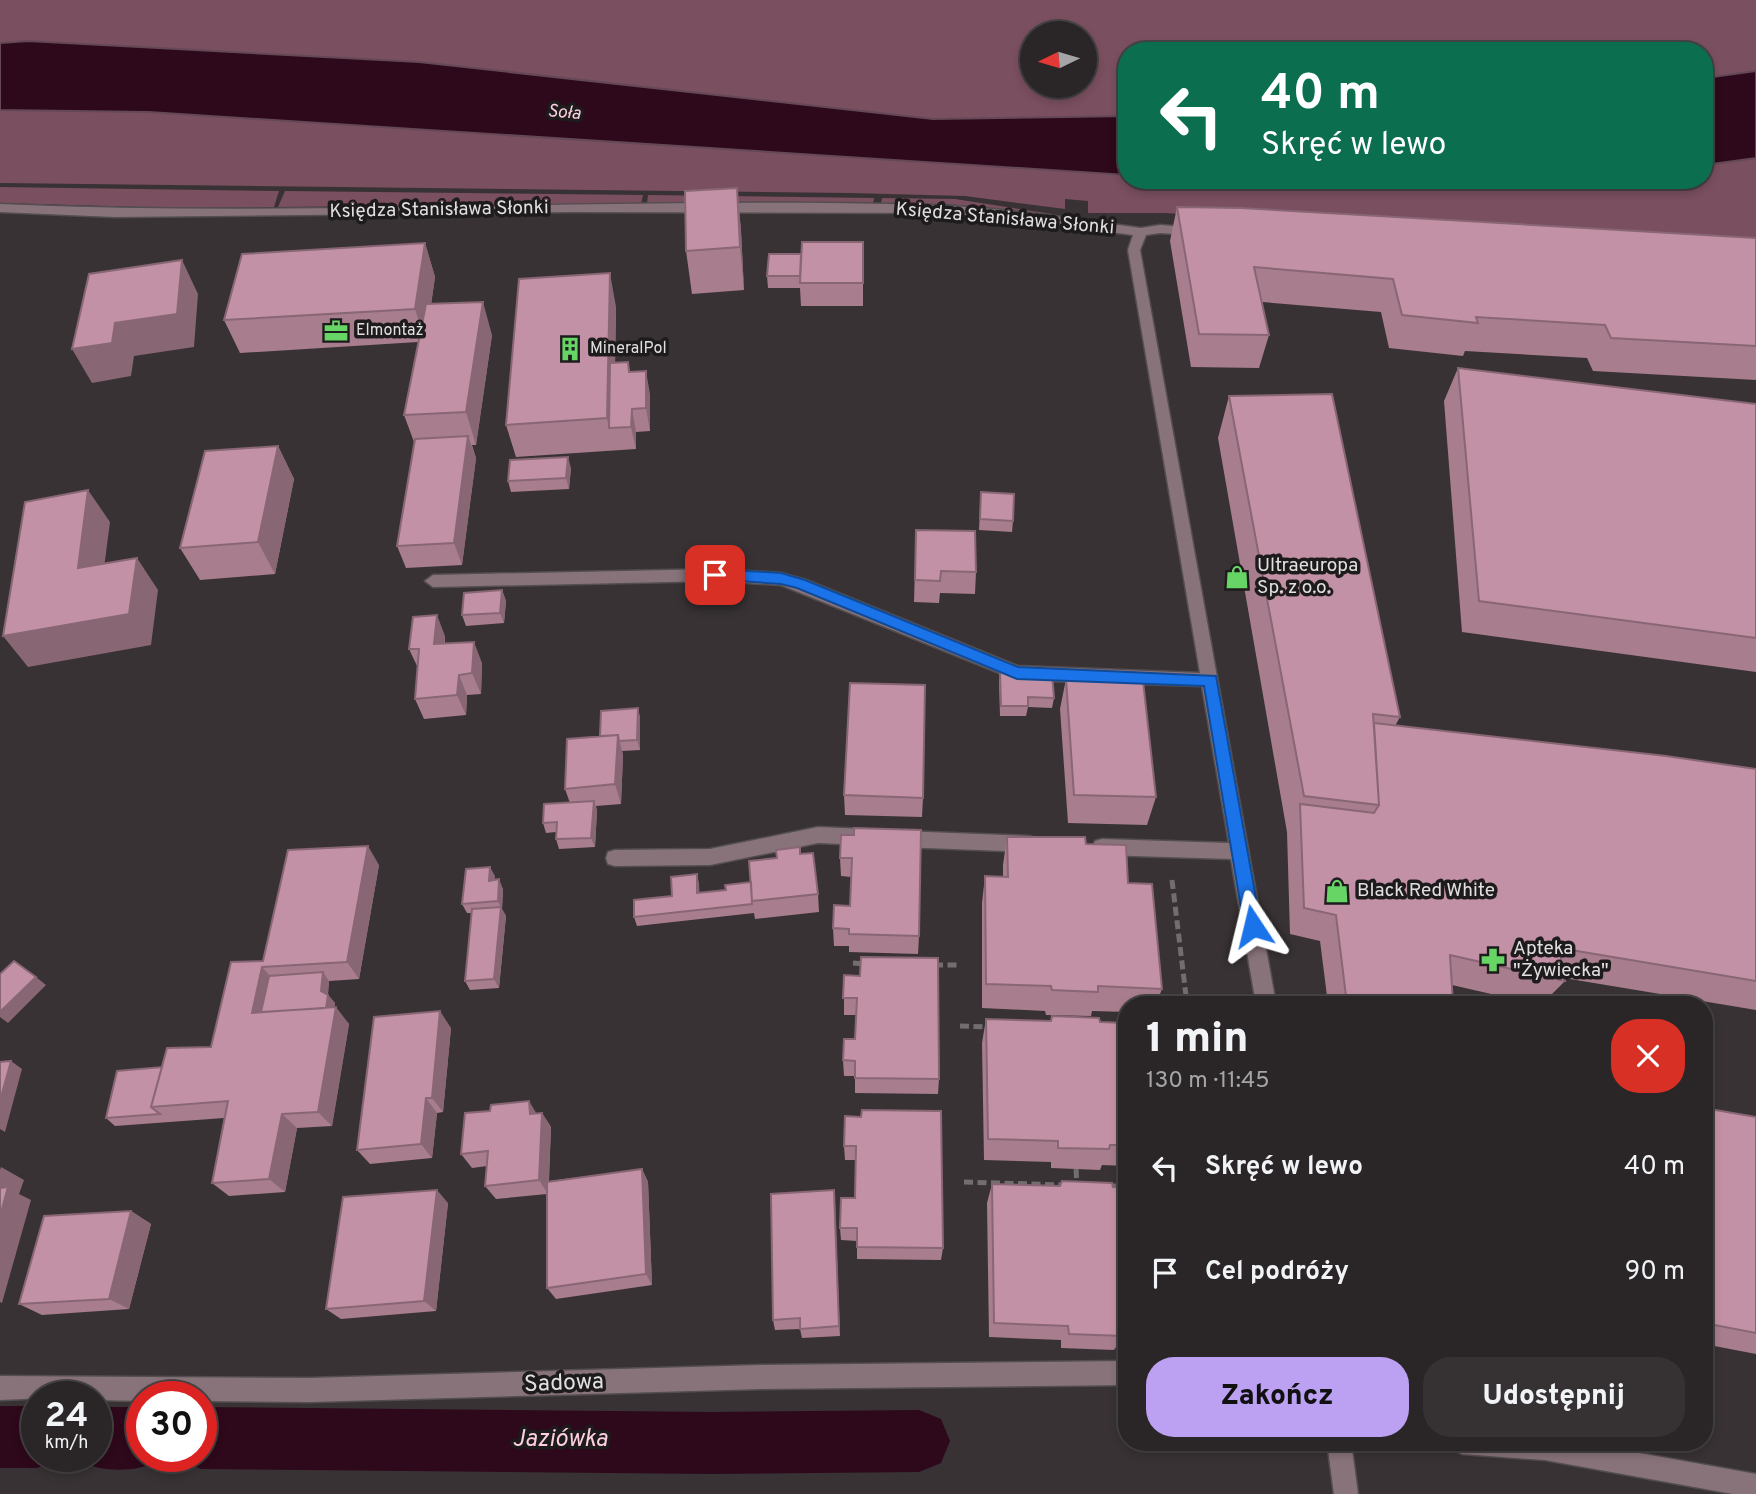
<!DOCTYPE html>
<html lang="pl">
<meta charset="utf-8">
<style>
:root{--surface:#2a2627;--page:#363233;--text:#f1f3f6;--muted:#a5a5a7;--line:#464344;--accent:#bca0f2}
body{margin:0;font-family:Overpass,sans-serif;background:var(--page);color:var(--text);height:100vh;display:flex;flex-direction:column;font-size:26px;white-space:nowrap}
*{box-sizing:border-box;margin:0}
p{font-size:23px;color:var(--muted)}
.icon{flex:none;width:38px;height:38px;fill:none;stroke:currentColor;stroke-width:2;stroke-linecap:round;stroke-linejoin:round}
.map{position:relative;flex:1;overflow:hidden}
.details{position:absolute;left:1118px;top:996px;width:595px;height:455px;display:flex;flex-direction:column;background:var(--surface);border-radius:28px;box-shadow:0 4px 10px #0003,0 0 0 2px var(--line)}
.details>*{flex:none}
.top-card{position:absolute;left:1118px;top:42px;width:595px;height:147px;border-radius:28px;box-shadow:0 4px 10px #0003,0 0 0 2px var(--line);background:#0b6e4f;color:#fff;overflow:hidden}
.needle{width:46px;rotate:265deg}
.buttons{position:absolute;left:1020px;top:21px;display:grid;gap:14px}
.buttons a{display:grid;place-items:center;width:77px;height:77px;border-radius:50%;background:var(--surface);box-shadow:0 4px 10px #0003,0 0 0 2px var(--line);font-size:35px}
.speed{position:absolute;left:21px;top:1381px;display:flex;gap:14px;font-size:35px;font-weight:700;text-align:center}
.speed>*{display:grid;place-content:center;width:91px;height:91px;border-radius:50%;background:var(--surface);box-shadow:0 4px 10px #0003,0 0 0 2px var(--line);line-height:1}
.speed small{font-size:18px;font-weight:400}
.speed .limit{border:10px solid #d22;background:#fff;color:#111}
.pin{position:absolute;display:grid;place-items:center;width:60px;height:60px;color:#fff;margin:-30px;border-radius:14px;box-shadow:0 4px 10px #0006}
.me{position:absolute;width:77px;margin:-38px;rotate:350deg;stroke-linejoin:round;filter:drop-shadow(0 0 5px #0008)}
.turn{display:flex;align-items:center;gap:24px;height:147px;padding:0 28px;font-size:32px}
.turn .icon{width:91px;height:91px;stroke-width:2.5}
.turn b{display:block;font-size:49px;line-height:60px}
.round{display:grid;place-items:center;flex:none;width:74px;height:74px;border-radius:28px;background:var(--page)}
.summary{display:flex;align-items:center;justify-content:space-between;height:119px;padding:0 28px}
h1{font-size:42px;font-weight:800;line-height:52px}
.button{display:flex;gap:14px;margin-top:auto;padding:14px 28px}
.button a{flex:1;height:80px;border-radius:28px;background:var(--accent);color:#111;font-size:28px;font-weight:800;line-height:80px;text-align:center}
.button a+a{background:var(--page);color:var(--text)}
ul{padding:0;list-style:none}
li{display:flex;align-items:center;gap:21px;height:105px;padding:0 28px}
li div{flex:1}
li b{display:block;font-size:26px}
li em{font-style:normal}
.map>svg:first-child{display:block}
.green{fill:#7a4f60;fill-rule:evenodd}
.water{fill:#2e081b;stroke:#644856;stroke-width:2}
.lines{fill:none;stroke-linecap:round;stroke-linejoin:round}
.canal{fill:#2e081b;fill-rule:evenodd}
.minor-casing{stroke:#534e50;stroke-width:3}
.path{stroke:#726d6e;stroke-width:5;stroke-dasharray:9 4.5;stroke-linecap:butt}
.minor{fill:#89737b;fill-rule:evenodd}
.wall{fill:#a87d8e}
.shaded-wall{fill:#886674}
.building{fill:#c391a5;stroke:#886674;stroke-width:2}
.route{fill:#1a73e8;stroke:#114b97;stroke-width:2}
.labels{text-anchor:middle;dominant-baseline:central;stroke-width:7;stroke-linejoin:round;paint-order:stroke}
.far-poi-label{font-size:16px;fill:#e2dfe0;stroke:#1d1b1c;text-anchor:start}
.far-water-label{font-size:18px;font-style:italic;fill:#fecfe1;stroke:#1d1b1c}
.street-label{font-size:19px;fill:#e2dfe0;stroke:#1d1b1c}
.poi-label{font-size:19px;fill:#e2dfe0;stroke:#1d1b1c;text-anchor:start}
.near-street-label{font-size:23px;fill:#e2dfe0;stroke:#1d1b1c}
.near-water-label{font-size:24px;font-style:italic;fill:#fecfe1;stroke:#1d1b1c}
</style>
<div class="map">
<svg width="1756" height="1494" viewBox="0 0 1756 1494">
<rect width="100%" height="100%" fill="#383234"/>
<path class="green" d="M0,0H1756V71L1705,78L1704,51H1127V116L933,119L419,62L28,41L0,43ZM1032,33H1085V86H1032Z
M0,110L149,112L1127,175V180L1580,183L1599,180H1704L1705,165L1756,158V246L1164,213H1088V201L1065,199V209L965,196L849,193L0,183Z
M0,187L279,191L274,207L176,208L0,203Z
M285,191L643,195L641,204L278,207Z
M648,195L874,198L873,204L647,203Z
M882,198L955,199L1059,215L946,204H881Z"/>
<path class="water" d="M28,41L419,62L933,119L1127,116V175L149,112L0,110V43Z
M1756,71V158L1705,165V78Z"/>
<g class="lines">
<path class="canal" d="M0,1406H37V1456H60L59,1459L37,1468H0Z
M96,1407H142V1456H165L164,1460C133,1473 105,1473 74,1460L73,1456H96Z
M201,1407L711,1412L919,1410L941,1419L950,1441L941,1463L919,1472L711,1474L201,1469L179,1460L178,1456H201Z"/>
<g class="minor-casing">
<path id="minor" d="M0,204C310,218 620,196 930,205C1001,207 1071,219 1141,228L1160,225L1198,228V234L1193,235L1160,233L1146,235L1140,250L1276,1004H1256L1231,859L1102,855L1095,853L1093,847L1095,841L1102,839L1229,843L1202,686L1017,680L781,585L715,581L433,587L425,581L433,575L715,569L781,573L806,580L1018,666L1200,673L1128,250L1133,235L1003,218L931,213L569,212L115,217L0,212Z
M818,827L865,829L871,831L874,837L871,843L865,845L818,843L710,865L615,866L608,864L606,858L608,852L615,850L710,849Z
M900,831L1029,836L1035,838L1038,844L1035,850L1029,852L900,847L894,845L891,839L894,833Z
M1127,1361V1385L761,1389L310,1402L201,1401V1396H142V1401L96,1400V1396L0,1400V1376L310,1378L761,1365Z
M1327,1442H1351L1358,1494H1334Z
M1450,1442H1578L1756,1474V1494H1733L1545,1460L1462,1454L1454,1450Z"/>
</g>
<path class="path" d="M1172,880L1187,1004
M853,963L866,964
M934,965H958
M960,1026L991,1027
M1076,1169L1077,1186
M964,1182L1065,1185
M1108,1186H1127"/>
<use href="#minor" class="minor"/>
</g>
<path class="wall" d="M737,188L741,231L744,290L692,294L686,251Z
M1177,207L1756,238V380L1593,371L1587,358L1465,351L1463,356L1389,348L1381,312L1262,302L1269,335L1259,368L1191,367L1170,241Z
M863,242V306H801L800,288H768L767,276L801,254Z
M425,243L435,277L431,304L492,335L476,445H472L476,458L462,565L406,568L397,546L414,442L404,415L418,342L240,353L224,320Z
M616,307L615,363L628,362L630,372L650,394V431L636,432V449L516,457L506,425Z
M1458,368L1756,404V672L1462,632L1444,401Z
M1229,396L1400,717L1395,726L1756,769V1010L1564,978L1565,981L1542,1004H1535L1452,985L1453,1004H1328L1320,941L1290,934L1287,832L1218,438Z
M278,446L294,479L275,574L200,580L180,548Z
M571,468L569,489L511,492L508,481Z
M981,492L1013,521L1012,532L979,530Z
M916,530L976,572L975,594L940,593L939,603L914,602Z
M502,590L506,601L504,623L466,626L462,615Z
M445,636V643L482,663L481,694L467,695L466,715L424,719L415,699L418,668L409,649Z
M1000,671L1054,698L1052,708L1028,707L1026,716H1000L999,682Z
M1066,679L1156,797L1147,825L1068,823L1060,709Z
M638,708L640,718V750L622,751L623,755L621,804L596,806L597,811L595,847L559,849L556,839V832L546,833L543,823L570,803L565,789L600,736Z
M844,795L923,798L922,817L845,815Z
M841,835L919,936L918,954L849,952V946H834L833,928L850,906L851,877L841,876L840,858Z
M1007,837L1086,844L1162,989L1156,1004H1127V1012L1092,1011L1091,1016L1046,1015L1045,1011L982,1008V903L985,876H1003V865Z
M800,854L818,894L819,912L755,919L754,913L637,926L634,917L672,896L699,883V893L726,890L751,882L777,858Z
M379,865L359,979L329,981L328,995L335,1003L334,1008L349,1024L332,1126L297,1128L285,1192L229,1196L212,1183L224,1118L115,1126L106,1118L162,1067L211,1047L263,961Z
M495,876L494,880L503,889L502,909L506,916L499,988L470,990L465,981L472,913H467L462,904Z
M844,975L939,1079L938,1094L855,1093V1076H844L843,1060L855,1039L856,1015H844Z
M986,1019L1127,1023V1166L1102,1165L1100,1170L1051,1168V1162L984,1160L982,1043Z
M451,1028L443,1112L437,1113L432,1158L370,1164L357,1150Z
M1704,1108L1756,1117V1354L1704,1344Z
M537,1113H542L551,1127L549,1181L642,1169L648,1182L652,1285L556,1299L547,1288V1194L496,1199L485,1186L487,1166L472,1168L461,1154Z
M845,1116L943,1248L941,1260L857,1259V1241L841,1240L840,1228L855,1198L856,1160H845L844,1146Z
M992,1184L1127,1188V1344H1118L1114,1350L1061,1348V1340L989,1337L987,1203Z
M834,1190L840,1336L802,1338L800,1329L775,1330L773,1320Z
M448,1203L436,1311L341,1319L326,1309Z
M131,1211L151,1224L129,1309L42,1315L19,1304Z"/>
<path class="shaded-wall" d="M737,188L741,231L744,290L740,247Z
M425,243L435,277L426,342L415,309Z
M182,260L198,294L194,347L134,356L131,376L92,383L72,349L115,323Z
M610,273L616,307L614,428H609L607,418Z
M483,302L492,335L476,445L466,412Z
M646,371L650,394V431L646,408Z
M632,409L636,432V449L631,427Z
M468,436L476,458L462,565L454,543Z
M278,446L294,479L275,574L258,542Z
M568,457L571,468L569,489L566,478Z
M88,490L110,522L100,599L78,568Z
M137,558L158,590L151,645L28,667L3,636Z
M502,590L506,601L504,623L500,613Z
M437,615L445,636L443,665L434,644Z
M474,642L482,663L481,694L472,673Z
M459,675L467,695L466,715L457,695Z
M638,708L640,718V750L637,740Z
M618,735L623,755L621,804L615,784Z
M594,801L597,811L595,847L591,838Z
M368,846L379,865L359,979L347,962Z
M490,867L495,876L494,890L489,881Z
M697,874L699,883L700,903L697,893Z
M499,879L503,889L502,909L506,916L499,988L494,979L501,908L498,901Z
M262,967L277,984L269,1020L252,1013Z
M323,972L329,981L327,999L321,991Z
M36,977L46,985L8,1023L0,1017V1012Z
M328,995L335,1003L331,1025L324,1017Z
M336,1007L349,1024L332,1126L318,1112Z
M440,1011L451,1028L443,1112L432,1098Z
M11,1061L22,1069L5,1132L0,1129V1101Z
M426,1098L437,1113L432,1158L421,1144Z
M529,1101L538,1116L530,1114Z
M542,1113L551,1127L548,1194L539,1180Z
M282,1114L297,1128L285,1192L269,1179Z
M1,1167L24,1180L19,1194L31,1200L2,1303L0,1302V1170Z
M642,1169L648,1182L652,1285L646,1274Z
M437,1190L448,1203L436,1311L424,1301Z
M834,1190L835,1203L840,1336L839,1326Z
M131,1211L151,1224L129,1309L109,1299Z"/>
<path class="building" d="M737,188L740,247L686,251L685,191Z
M1177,207L1241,208L1756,238V346L1611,338L1605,325L1476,317L1478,323L1402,315L1393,279L1254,267L1269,335L1199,334Z
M802,242H863V283H800Z
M425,243L415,309L224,320L242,254Z
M769,254H801L800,276H767Z
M182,260L177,314L115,323L112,343L72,349L89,274Z
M610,273L607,418L506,425L519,279Z
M483,302L466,412L404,415L426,304Z
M628,362L629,372L646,371V408L632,409L631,427L609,428L610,363Z
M1458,368L1756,404V638L1479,601Z
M1332,394L1400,717L1373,714L1379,805L1304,796L1229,396Z
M468,436L454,543L397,546L415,439Z
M278,446L258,542L180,548L205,451Z
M568,457L566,478L508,481L510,460Z
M88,490L78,568L137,558L129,614L3,636L25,502Z
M981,492L1014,494L1013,521L980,519Z
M916,530L975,531L976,572L941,571L940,581L915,580Z
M502,590L500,613L462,615L464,593Z
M437,615L434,644L474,642L472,673L459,675L457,695L415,699L419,649H409L413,617Z
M1000,671L1052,673L1054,698L1028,697V706H1001Z
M1066,679L1143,681L1156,797L1074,795Z
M850,683L925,685L923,798L844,795Z
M638,708L637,740L619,741L618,735L600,736L601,711Z
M1374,723L1666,756L1756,769V981L1559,948L1565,981L1450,955L1453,1004H1347L1336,915L1304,908L1300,804L1374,813L1379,805Z
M618,735L615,784L565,789L567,739Z
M594,801L591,838L556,839L557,822L543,823L544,804Z
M854,828L921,830L919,936L849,934V929L833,928L834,905L850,906L852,858H840L841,835H854Z
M1007,837H1085L1086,844L1126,845L1128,883L1152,884L1162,989L1098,986V992L1074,991L1052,990L1051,986L986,984L985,876L1008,877Z
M368,846L347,962L262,967L252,1013L336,1007L318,1112L282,1114L269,1179L212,1183L228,1101L151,1107L167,1048L211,1047L231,962L263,961L288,850Z
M800,847V854L813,853L818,894L752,901L749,861L777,858L776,850Z
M490,867L489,881L499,879L498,901L462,904L466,869Z
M697,874V893L726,890L725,885L751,882L752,904L634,917V900L672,896L671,877Z
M501,907L494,979L465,981L472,909Z
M861,957L938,958L939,1079L855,1078V1061L843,1060L844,1039H855L857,998H843L844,975L860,976Z
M14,961L36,977L0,1012V974Z
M323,972L321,991L328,995L326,1008L261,1012L269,976Z
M440,1011L432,1098H426L421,1144L357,1150L374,1017Z
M1052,1016L1099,1018L1100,1022L1127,1023V1145H1110L1109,1149L1058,1148V1141L988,1139L986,1019L1051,1021Z
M11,1061L0,1101V1062Z
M162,1067L151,1107L160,1114L106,1118L117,1071Z
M529,1101L530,1114L542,1113L539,1180L485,1186L488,1151L461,1154L465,1113L490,1111L491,1105Z
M1704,1108L1756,1117V1333L1704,1323Z
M862,1110L941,1111L943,1248L857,1247V1228H840L841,1198H855L856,1146H844L845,1116L861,1117Z
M642,1169L646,1274L547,1288V1182Z
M1062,1181L1112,1183L1113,1187L1127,1188V1329H1125L1124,1336L1069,1334L1068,1326L994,1323L992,1184L1060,1186Z
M8,1187L0,1216V1188Z
M437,1190L424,1301L326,1309L343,1197Z
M834,1190L839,1326L800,1329V1318L773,1320L771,1194Z
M131,1211L109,1299L19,1304L44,1216Z"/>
<path class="route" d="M715,569L781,573L805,580L1018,667L1216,676L1261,926L1259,931L1253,933L1246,931L1244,926L1204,686L1017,679L797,588L781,584L710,579L708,575L710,571Z"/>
<defs>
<g id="office-bare" transform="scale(1.89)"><path d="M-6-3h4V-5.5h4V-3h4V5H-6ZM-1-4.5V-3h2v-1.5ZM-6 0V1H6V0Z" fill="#67d466" stroke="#1d1b1c" stroke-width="2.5" paint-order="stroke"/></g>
<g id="building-bare" transform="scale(1.89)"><path d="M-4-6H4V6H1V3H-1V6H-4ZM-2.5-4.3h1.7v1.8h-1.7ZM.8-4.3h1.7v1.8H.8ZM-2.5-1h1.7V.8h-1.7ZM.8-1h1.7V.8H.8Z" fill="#67d466" stroke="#1d1b1c" stroke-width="2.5" paint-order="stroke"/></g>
<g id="shop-bare" transform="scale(1.89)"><path d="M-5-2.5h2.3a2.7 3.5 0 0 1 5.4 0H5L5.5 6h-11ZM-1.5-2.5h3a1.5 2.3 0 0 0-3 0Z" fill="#67d466" stroke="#1d1b1c" stroke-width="2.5" paint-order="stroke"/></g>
<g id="pharmacy-bare" transform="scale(1.89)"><path d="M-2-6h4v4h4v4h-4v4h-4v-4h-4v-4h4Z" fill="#67d466" stroke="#1d1b1c" stroke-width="2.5" paint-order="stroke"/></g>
</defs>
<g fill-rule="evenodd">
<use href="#office-bare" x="336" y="331"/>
<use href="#building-bare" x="570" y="349"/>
<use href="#shop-bare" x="1237" y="577"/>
<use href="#shop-bare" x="1337" y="891"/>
<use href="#pharmacy-bare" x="1493" y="960"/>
</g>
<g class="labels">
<g class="far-poi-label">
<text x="356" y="331">Elmontaż</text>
<text x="590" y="349">MineralPol</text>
</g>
<g class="far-water-label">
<text transform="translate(564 113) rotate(5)">Soła</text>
</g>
<g class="street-label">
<text transform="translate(439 210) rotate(-1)">Księdza Stanisława Słonki</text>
<text transform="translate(1005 219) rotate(5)">Księdza Stanisława Słonki</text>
</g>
<g class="poi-label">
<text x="1257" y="566">Ultraeuropa<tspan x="1257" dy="22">Sp. z o.o.</tspan></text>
<text x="1357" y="891">Black Red White</text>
<text x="1513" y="949">Apteka<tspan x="1513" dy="22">"Żywiecka"</tspan></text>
</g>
<g class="near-street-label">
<text transform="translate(564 1384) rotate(-2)">Sadowa</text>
</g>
<g class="near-water-label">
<text x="560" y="1440">Jaziówka</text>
</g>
</g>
</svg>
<div class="buttons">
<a><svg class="needle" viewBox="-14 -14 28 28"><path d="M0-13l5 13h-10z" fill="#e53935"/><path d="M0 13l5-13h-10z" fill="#a5a5a7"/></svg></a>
</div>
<div class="speed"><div>24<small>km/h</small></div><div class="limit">30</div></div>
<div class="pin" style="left:715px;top:575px;background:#d93025"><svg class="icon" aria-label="arrive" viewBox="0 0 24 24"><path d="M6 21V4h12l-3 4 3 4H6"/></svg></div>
<svg class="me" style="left:1253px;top:926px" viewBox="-20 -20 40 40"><path d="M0-17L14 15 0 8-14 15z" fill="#1a73e8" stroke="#fff" stroke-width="4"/></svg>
<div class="top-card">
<div class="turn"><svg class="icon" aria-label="left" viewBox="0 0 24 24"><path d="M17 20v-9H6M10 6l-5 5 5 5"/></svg><div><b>40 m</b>Skręć w lewo</div></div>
</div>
<section class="details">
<div class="summary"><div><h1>1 min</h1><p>130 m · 11:45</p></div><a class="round" style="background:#d93025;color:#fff"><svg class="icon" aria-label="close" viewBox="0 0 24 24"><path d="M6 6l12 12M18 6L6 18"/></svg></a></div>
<ul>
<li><svg class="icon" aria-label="left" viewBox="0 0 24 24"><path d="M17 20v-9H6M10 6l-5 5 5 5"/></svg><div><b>Skręć w lewo</b></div><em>40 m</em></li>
<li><svg class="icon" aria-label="arrive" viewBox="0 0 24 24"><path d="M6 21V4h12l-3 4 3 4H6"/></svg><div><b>Cel podróży</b></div><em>90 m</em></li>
</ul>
<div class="button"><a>Zakończ</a><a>Udostępnij</a></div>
</section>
</div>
